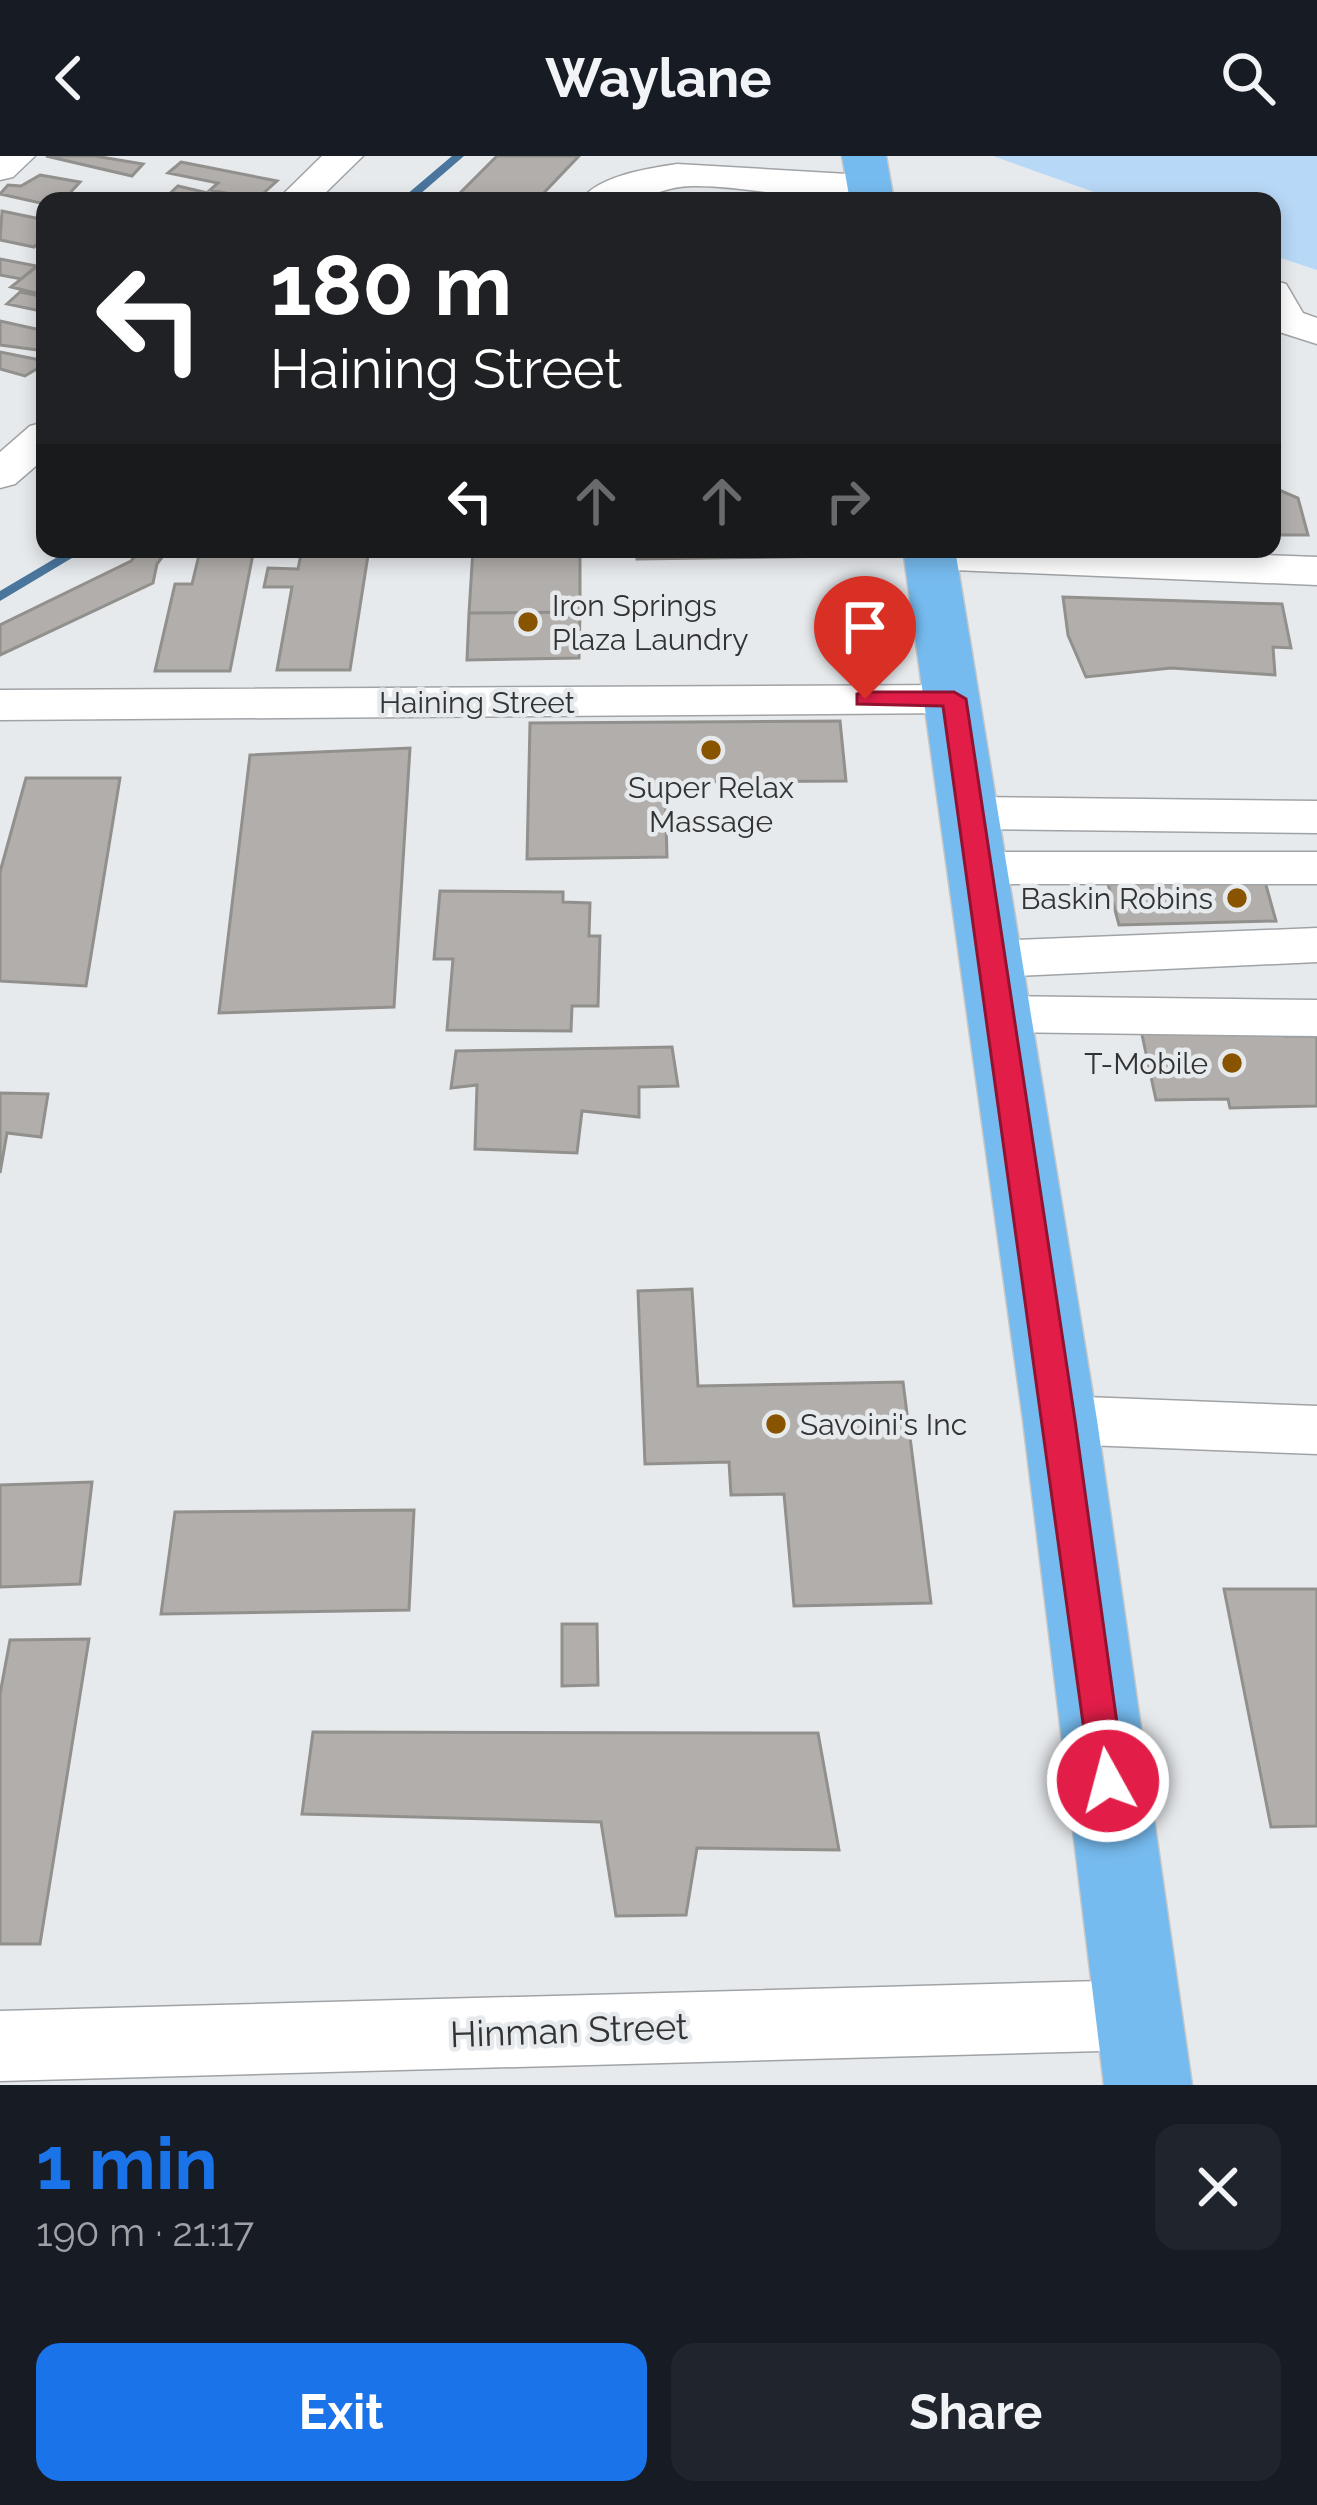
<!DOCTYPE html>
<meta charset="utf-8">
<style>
:root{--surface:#171b24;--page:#20242c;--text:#f1f3f6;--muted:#9ea1a6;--accent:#1a73e8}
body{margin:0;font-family:Raleway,sans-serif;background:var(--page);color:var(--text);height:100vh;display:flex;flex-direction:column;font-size:45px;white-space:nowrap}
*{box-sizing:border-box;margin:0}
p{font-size:39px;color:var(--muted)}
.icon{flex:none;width:66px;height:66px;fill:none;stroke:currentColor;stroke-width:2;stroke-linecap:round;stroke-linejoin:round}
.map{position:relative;height:1929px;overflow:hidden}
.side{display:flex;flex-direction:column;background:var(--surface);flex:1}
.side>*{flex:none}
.top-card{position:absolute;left:36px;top:36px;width:1245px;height:366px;border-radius:24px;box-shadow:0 6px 18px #0003;background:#202124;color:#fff;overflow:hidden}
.pin{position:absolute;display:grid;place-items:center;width:102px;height:102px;color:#fff;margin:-123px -51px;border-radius:50% 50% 50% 0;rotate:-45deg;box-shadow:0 0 12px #0007}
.pin .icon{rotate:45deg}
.me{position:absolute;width:132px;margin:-66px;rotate:353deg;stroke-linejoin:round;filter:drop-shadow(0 0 9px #0008)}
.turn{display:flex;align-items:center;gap:42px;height:252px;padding:0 36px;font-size:54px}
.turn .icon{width:156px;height:156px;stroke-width:2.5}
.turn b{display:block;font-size:84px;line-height:102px}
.lanes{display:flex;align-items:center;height:114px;padding:0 36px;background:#0003;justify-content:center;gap:60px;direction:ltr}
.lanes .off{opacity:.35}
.round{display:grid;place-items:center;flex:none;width:126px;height:126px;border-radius:24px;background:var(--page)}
.overview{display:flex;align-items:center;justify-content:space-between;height:204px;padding:0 36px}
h1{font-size:72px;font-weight:700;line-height:90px;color:var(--accent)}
.button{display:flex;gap:24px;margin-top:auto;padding:24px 36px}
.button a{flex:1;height:138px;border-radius:24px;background:var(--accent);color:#fff;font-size:48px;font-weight:700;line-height:138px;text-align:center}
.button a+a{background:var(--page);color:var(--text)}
header{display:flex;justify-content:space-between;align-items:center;height:156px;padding:0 36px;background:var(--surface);font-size:54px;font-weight:700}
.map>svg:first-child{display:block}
.green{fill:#b8d8f7}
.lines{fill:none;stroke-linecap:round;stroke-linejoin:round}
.stream{fill:#4a759c;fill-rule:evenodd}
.building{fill:#b1aeab;stroke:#92908d;stroke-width:3}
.minor-casing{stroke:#a0a3a6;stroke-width:3}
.major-casing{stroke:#c5c6c6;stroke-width:3}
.minor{fill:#fff;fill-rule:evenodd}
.major{fill:#76bbef;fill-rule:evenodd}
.route{fill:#e11d48;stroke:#92132f;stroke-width:3}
.poi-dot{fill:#885400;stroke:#e7eaed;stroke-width:4.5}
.labels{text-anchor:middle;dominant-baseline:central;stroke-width:9;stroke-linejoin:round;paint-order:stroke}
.poi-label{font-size:30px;fill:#313334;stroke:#e7eaed;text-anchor:start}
.street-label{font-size:30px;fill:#313334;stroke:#e7eaed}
.near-street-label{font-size:36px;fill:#313334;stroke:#e7eaed}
</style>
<header><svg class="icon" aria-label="back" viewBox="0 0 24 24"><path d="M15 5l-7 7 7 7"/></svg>Waylane<svg class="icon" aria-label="search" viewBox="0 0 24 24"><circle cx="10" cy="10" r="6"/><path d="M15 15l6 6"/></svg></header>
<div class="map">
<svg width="1317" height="1929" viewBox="0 0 1317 1929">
<rect width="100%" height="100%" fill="#e7eaed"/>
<path class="green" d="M993,0H1317V114L1272,99V45H1119Z"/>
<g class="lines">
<path class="stream" d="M452,0H464L412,45H399Z
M71,393H87L0,445V435Z"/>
</g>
<path class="building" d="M46,0H95L143,8L132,20Z
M497,0H579L536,45H452Z
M181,6L277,25L257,43L210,34L218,27L168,17Z
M40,19L80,26L69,38L96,44L45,48L0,38L8,29L21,30Z
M178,30L242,45H162Z
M2,55L45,64V80L34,91L0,84Z
M0,103L37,110L21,123L0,119Z
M45,104V129L36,137L11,131Z
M20,136L45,141V156L7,148Z
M0,165L45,175V195L0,189Z
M0,196L45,205V208L25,220L0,213Z
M1272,331L1298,342L1308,379H1272Z
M141,393H168L157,408L153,427L0,499V469L131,405Z
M222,393H254L230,515H155L175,428H192L199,399H221Z
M302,393H369L350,514H277L292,431H264L268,412L298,413Z
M473,393H580V456L469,457Z
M637,393H840L841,400L637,403Z
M1063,441L1282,448L1291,492L1273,491L1275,519L1171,512L1086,521L1068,479Z
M580,456L579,502L467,504L469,457Z
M840,565L846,625L665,626L667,701L527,703L530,567Z
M410,592L394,851L219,857L250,599Z
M26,622H120L86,830L0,825V716Z
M1264,722L1276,765L1119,769L1108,728Z
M440,735L563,736V746L590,747L589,780H600L598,850H572L571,875L447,874L453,803H434Z
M1282,872L1284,880H1317V950L1230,952L1228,943L1156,944L1141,874Z
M672,891L678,930L639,931V961L582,955L577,997L475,993L477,929L451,932L456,895Z
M0,937L48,938L41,981L7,977L0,1017Z
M692,1133L698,1230L903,1226L931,1447L794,1450L784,1338L731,1339L729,1306L645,1308L638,1135Z
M92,1326L80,1428L0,1431V1329Z
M414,1354L409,1454L161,1458L175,1356Z
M1224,1433H1317V1670L1271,1671Z
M562,1468H597L598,1529L562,1530Z
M89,1483L40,1788H0V1538L10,1484Z
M313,1576L818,1577L839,1694L697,1692L686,1759L616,1760L601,1666L302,1658Z"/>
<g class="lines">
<g class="minor-casing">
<path id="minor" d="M0,0H35L13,21L0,24Z
M322,0H363L317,45H276Z
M677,8L882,20L888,28L882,36C819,52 755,29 692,30C668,30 650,41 628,45C613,48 595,45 580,45C599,19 647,13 677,8Z
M1272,124L1286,128L1303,157L1317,162V188L1273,174Z
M45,266V302L15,328L0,332V296L30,270Z
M911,393H1115L1317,401V429L930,413L914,409L907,399Z
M954,529L971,533L978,543L971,553L954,557L0,564V534Z
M970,641L1317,645V677L970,673L952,668L945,657L952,646Z
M978,696H1317V728H978L960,724L952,712L960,700Z
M1317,772V806L992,821L973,815L965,803L973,791L992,785Z
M1000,840L1317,844V880L1000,876L981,871L973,858L981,845Z
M1060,1240L1317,1250V1298L1060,1288L1038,1281L1028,1264L1038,1247Z
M1139,1824L1166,1835L1177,1859L1166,1883L1139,1894L0,1925V1855Z"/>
</g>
<g class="major-casing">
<path id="major" d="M842,0H886L894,45H850Z
M903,393H955L1097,1264L1192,1929H1104L1023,1264Z"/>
</g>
<use href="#minor" class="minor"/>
<use href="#major" class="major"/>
</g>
<path class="route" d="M865,536H954L966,543L1075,1264L1125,1625L1120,1636L1108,1640L1096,1636L1091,1625L943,550L857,548V538Z"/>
<g class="poi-dot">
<circle cx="528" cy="466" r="12"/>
<circle cx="711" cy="594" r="12"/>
<circle cx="1237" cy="742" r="12"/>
<circle cx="1232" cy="907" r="12"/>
<circle cx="776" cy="1268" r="12"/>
</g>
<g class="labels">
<g class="poi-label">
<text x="552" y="449">Iron Springs<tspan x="552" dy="34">Plaza Laundry</tspan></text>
<text x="711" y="631" text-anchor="middle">Super Relax<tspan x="711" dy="34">Massage</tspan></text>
<text x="1213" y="742" text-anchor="end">Baskin Robins</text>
<text x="1208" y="907" text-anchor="end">T-Mobile</text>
<text x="800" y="1268">Savoini's Inc</text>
</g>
<g class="street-label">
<text x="477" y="546">Haining Street</text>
</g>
<g class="near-street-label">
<text transform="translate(569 1874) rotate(-2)">Hinman Street</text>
</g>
</g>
</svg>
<div class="pin" style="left:865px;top:543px;background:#d93025"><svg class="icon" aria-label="arrive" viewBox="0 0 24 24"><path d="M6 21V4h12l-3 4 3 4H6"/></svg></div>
<svg class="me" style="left:1108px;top:1625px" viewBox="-20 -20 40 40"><circle r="17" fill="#e11d48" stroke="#fff" stroke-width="3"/><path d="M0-11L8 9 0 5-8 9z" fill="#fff"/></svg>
<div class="top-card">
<div class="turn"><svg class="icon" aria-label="left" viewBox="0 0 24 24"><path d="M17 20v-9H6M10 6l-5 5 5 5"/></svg><div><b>180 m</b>Haining Street</div></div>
<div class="lanes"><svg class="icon" aria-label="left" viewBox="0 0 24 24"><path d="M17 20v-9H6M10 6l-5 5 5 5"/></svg><svg class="icon off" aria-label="ahead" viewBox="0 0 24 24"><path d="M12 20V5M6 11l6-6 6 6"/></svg><svg class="icon off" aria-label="ahead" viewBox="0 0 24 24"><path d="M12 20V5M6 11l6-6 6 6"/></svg><svg class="icon off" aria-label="right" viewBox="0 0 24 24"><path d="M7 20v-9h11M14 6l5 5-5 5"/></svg></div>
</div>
</div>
<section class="side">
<div class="overview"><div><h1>1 min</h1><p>190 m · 21:17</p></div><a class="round"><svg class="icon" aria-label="close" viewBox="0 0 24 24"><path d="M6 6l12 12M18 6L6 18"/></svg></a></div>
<div class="button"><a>Exit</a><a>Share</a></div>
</section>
